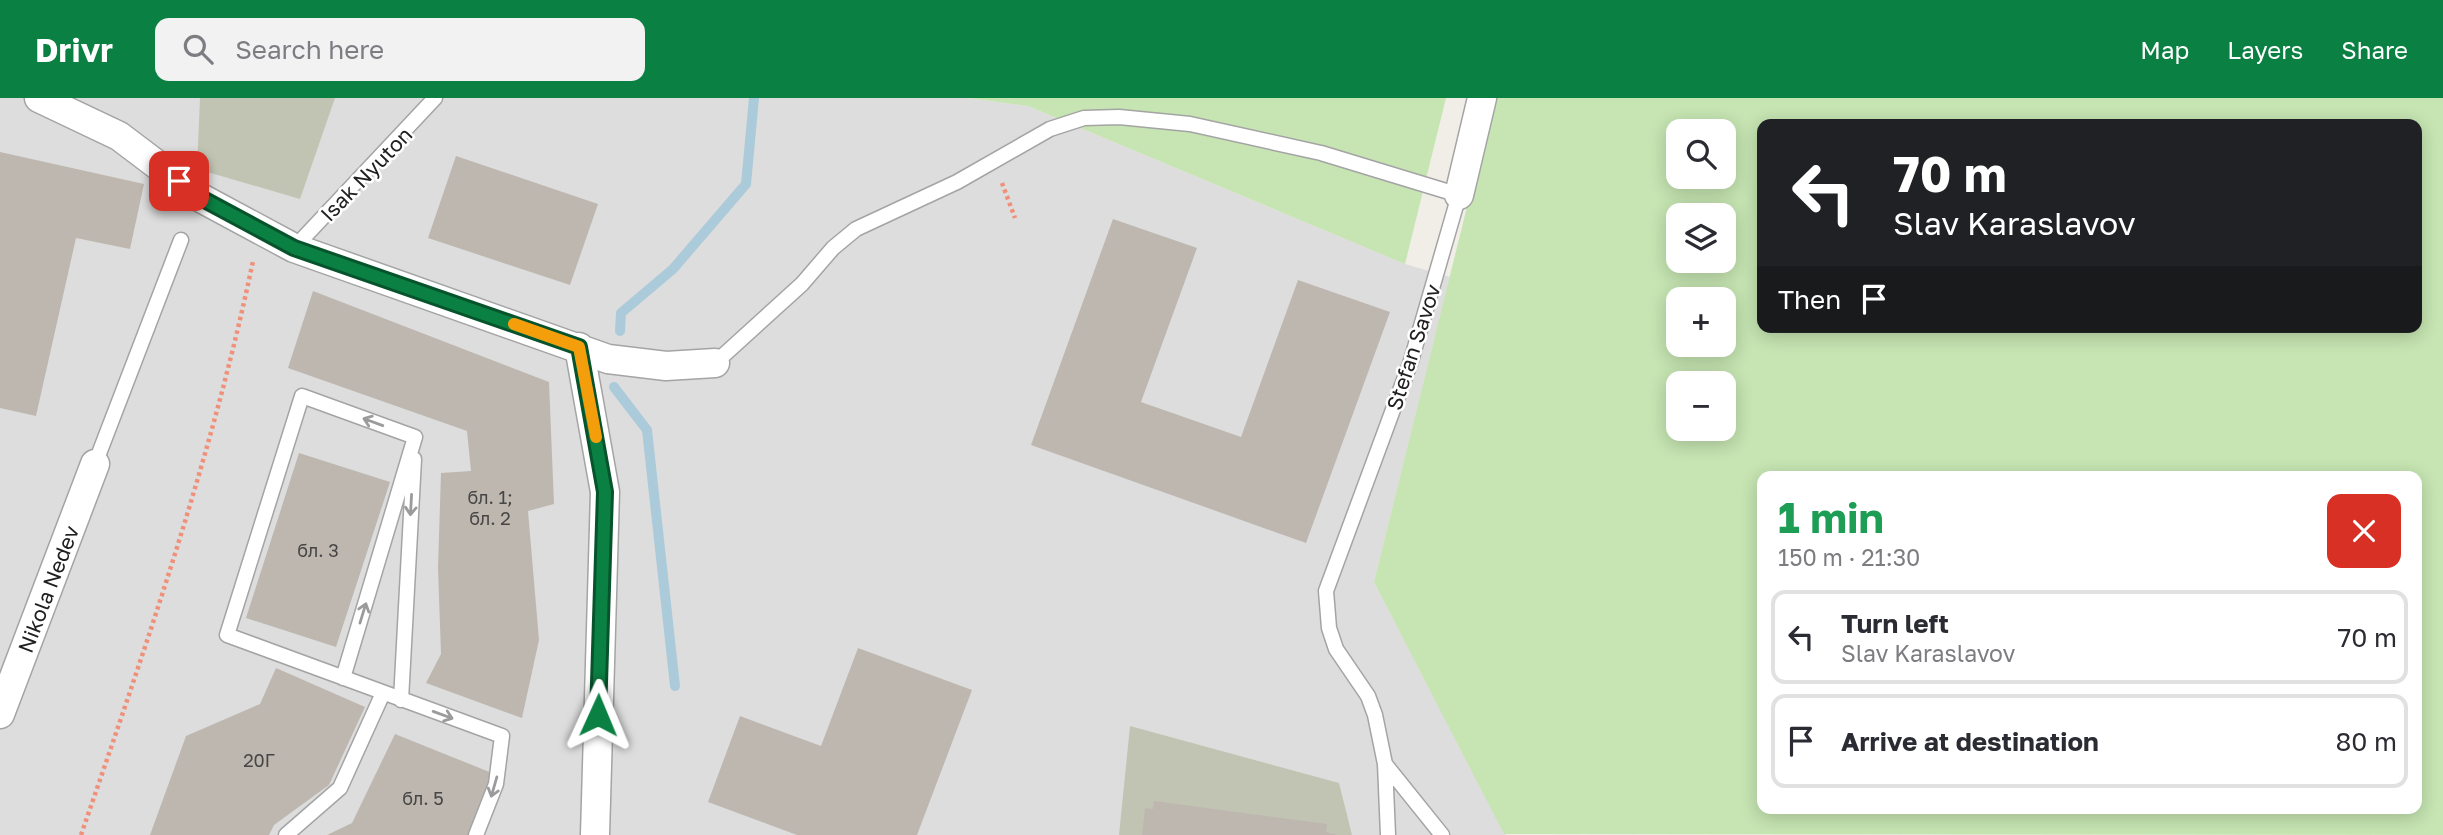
<!DOCTYPE html>
<meta charset="utf-8">
<style>
:root{--surface:#fff;--page:#f2f2f3;--text:#2b2b33;--muted:#7c7c81;--line:#e1e1e2;--accent:#0b8043}
body{margin:0;font-family:"Golos Text",sans-serif;background:var(--page);color:var(--text);height:100vh;display:flex;flex-direction:column;font-size:26px;white-space:nowrap}
*{box-sizing:border-box;margin:0}
p{font-size:23px;color:var(--muted)}
.icon{flex:none;width:38px;height:38px;fill:none;stroke:currentColor;stroke-width:2;stroke-linecap:round;stroke-linejoin:round}
.map{position:relative;flex:1;overflow:hidden}
.sheet{position:absolute;left:1757px;top:373px;width:665px;height:343px;display:flex;flex-direction:column;background:var(--surface);border-radius:14px;box-shadow:0 4px 18px #0003}
.sheet>*{flex:none}
.hud{position:absolute;left:1757px;top:21px;width:665px;height:214px;border-radius:14px;box-shadow:0 4px 18px #0003;background:#202124;color:#fff;overflow:hidden}
.controls{position:absolute;left:1666px;top:21px;display:grid;gap:14px}
.controls a{display:grid;place-items:center;width:70px;height:70px;border-radius:14px;background:var(--surface);box-shadow:0 4px 18px #0003;font-size:35px}
.pin{position:absolute;display:grid;place-items:center;width:60px;height:60px;color:#fff;margin:-30px;border-radius:14px;box-shadow:0 4px 10px #0006}
.me{position:absolute;width:77px;margin:-38px;rotate:1deg;stroke-linejoin:round;filter:drop-shadow(0 0 5px #0008)}
.turn{display:flex;align-items:center;gap:24px;height:147px;padding:0 21px;font-size:32px}
.turn .icon{width:91px;height:91px;stroke-width:2.5}
.turn b{display:block;font-size:49px;line-height:60px}
.then{display:flex;align-items:center;height:66px;padding:0 21px;background:#0003;gap:14px;font-size:26px}
.round{display:grid;place-items:center;flex:none;width:74px;height:74px;border-radius:14px;background:var(--page)}
.head{display:flex;align-items:center;justify-content:space-between;height:119px;padding:0 21px}
h1{font-size:42px;font-weight:700;line-height:52px;color:#1e9e55}
ul{padding:0;list-style:none}
li{display:flex;align-items:center;gap:21px;height:94px;margin:0 14px 10px;padding:0 7px;border:4px solid var(--line);border-radius:14px}
li div{flex:1}
li b{display:block;font-size:26px}
li em{font-style:normal}
header{display:flex;align-items:center;gap:42px;box-sizing:border-box;height:98px;padding:0 35px;background:var(--accent);color:#fff}
header strong{font-size:33px}
nav{display:flex;gap:38px;margin-inline-start:auto;font-size:24px}
.search{width:490px;height:63px;background:var(--page);display:flex;align-items:center;gap:18px;box-sizing:border-box;padding:0 24px;border-radius:14px;color:var(--muted);font-size:26px}
.map>svg:first-child{display:block}
.residential{fill:#dedddd}
.construction{fill:#c2c4b3}
.grass{fill:#c6e5b2;fill-rule:evenodd}
.lines{fill:none;stroke-linecap:round;stroke-linejoin:round}
.stream{stroke:#accbda;stroke-width:10}
.building{fill:#bdb7b0}
.service-casing{stroke:#a4a4a4;stroke-width:17}
.minor-casing{stroke:#a4a4a4;stroke-width:31}
.path{stroke:#ef907a;stroke-width:4.5;stroke-dasharray:3.5 3.5;stroke-linecap:butt}
.service{stroke:#fff;stroke-width:14}
.minor{stroke:#fff;stroke-width:28}
.oneway{stroke:#9b9b9b}
.route-casing{stroke:#07532c;stroke-width:18}
.route{stroke:#0b8043;stroke-width:12}
.slow{stroke:#f59e0b;stroke-width:12}
.labels{text-anchor:middle;dominant-baseline:central;stroke-width:5;stroke-linejoin:round;paint-order:stroke}
.number-label{font-size:18px;fill:#474644}
.street-label{font-size:21px;fill:#202020;stroke:#fff}
</style>
<header>
<strong>Drivr</strong>
<div class="search"><svg class="icon" aria-label="search" viewBox="0 0 24 24"><circle cx="10" cy="10" r="6"/><path d="M15 15l6 6"/></svg>Search here</div>
<nav><a>Map</a><a>Layers</a><a>Share</a></nav>
</header>
<div class="map">
<svg width="2443" height="737" viewBox="0 0 2443 737">
<rect width="100%" height="100%" fill="#f0eee7"/>
<path class="residential" d="M0,0H968L1028,8L1405,166L1450,179L1374,484L1506,737H0Z"/>
<path class="construction" d="M200,0H335L300,101L197,71Z
M1130,628L1339,685L1352,737H1119Z"/>
<path class="grass" d="M968,0H1446L1405,166L1028,8Z
M1494,0H2443V737L1504,736L1374,484ZM1762,26H2417V229H1762ZM1678,33H1724V79H1678ZM1678,117H1724V163H1678ZM1678,201H1724V247H1678ZM1678,285H1724V331H1678ZM1762,378H2417V710H1762Z"/>
<g class="lines">
<path class="stream" d="M620,233L621,215L673,171L746,86L754,0
M614,289L647,332L675,588"/>
</g>
<path class="building" d="M0,54L144,86L130,151L76,140L36,318L0,310Z
M456,58L598,106L570,187L428,140Z
M1113,121L1197,150L1141,304L1241,339L1298,182L1390,214L1306,445L1031,347Z
M313,193L549,284L554,406L528,413L539,542L522,620L426,585L441,556L438,470L441,375L471,373L467,333L288,270Z
M299,355L390,384L336,549L246,520Z
M858,550L972,592L917,737H797L708,704L740,618L821,648Z
M276,570L365,609L329,687L274,727L269,737H150L186,638L260,606Z
M395,636L492,675L469,737H327L352,725Z
M1154,703L1327,726L1326,734L1337,737H1142L1145,710L1153,711Z"/>
<g class="lines">
<g class="service-casing">
<path id="service" d="M294,150L435,0
M715,265L802,186L833,150L856,131L957,84L1050,31L1084,20L1119,19L1190,26L1321,55L1459,97L1411,263L1326,493L1329,530L1336,551L1368,598L1375,617L1385,666L1442,737
M95,366L181,142
M343,580L415,339L302,298L227,537L502,638L496,686L476,737
M401,602L414,361
M1385,666L1388,737
M286,737L340,690L383,595"/>
</g>
<g class="minor-casing">
<path id="minor" d="M39,0L119,38L201,100L294,150L608,261L666,268L715,265
M1459,97L1482,0
M579,249L605,394L595,737
M0,616L95,366"/>
</g>
<path class="path" d="M1002,85L1015,120
M81,737C146,548 212,359 253,163"/>
<use href="#service" class="service"/>
<use href="#minor" class="minor"/>
</g>
<defs><path id="oneway-shaft" d="M-6 0H5M1.5-3L5.5 0L1.5 3" fill="none" stroke-width="1.6" stroke-linecap="round" stroke-linejoin="round" transform="scale(1.75)"/></defs>
<g class="oneway">
<use href="#oneway-shaft" transform="translate(373 324) rotate(-160)"/>
<use href="#oneway-shaft" transform="translate(411 407) rotate(93)"/>
<use href="#oneway-shaft" transform="translate(363 515) rotate(-73)"/>
<use href="#oneway-shaft" transform="translate(443 617) rotate(20)"/>
<use href="#oneway-shaft" transform="translate(494 689) rotate(106)"/>
</g>
<g class="lines">
<g class="route-casing">
<path id="route" d="M179,83L201,100L294,150L579,249L605,394L598,617"/>
</g>
<use href="#route" class="route"/>
<path class="slow" d="M514,226L579,249L596,339"/>
</g>
<g class="labels">
<g class="number-label">
<text x="490" y="399">бл. 1;<tspan x="490" dy="21">бл. 2</tspan></text>
<text x="318" y="452">бл. 3</text>
<text x="259" y="662">20Г</text>
<text x="423" y="700">бл. 5</text>
</g>
<g class="street-label">
<text transform="translate(366 76) rotate(-46)">Isak Nyuton</text>
<text transform="translate(1413 249) rotate(-72)">Stefan Savov</text>
<text transform="translate(48 491) rotate(-69)">Nikola Nedev</text>
</g>
</g>
</svg>
<div class="controls">
<a><svg class="icon" aria-label="search" viewBox="0 0 24 24"><circle cx="10" cy="10" r="6"/><path d="M15 15l6 6"/></svg></a>
<a><svg class="icon" aria-label="layers" viewBox="0 0 24 24"><path d="M12 4l9 5-9 5-9-5zM3 14l9 5 9-5"/></svg></a>
<a>+</a>
<a>−</a>
</div>
<div class="pin" style="left:179px;top:83px;background:#d93025"><svg class="icon" aria-label="arrive" viewBox="0 0 24 24"><path d="M6 21V4h12l-3 4 3 4H6"/></svg></div>
<svg class="me" style="left:598px;top:617px" viewBox="-20 -20 40 40"><path d="M0-17L14 15 0 8-14 15z" fill="#0b8043" stroke="#fff" stroke-width="4"/></svg>
<div class="hud">
<div class="turn"><svg class="icon" aria-label="left" viewBox="0 0 24 24"><path d="M17 20v-9H6M10 6l-5 5 5 5"/></svg><div><b>70 m</b>Slav Karaslavov</div></div>
<div class="then">Then<svg class="icon" aria-label="arrive" viewBox="0 0 24 24"><path d="M6 21V4h12l-3 4 3 4H6"/></svg></div>
</div>
<section class="sheet">
<div class="head"><div><h1>1 min</h1><p>150 m · 21:30</p></div><a class="round" style="background:#d93025;color:#fff"><svg class="icon" aria-label="close" viewBox="0 0 24 24"><path d="M6 6l12 12M18 6L6 18"/></svg></a></div>
<ul>
<li><svg class="icon" aria-label="left" viewBox="0 0 24 24"><path d="M17 20v-9H6M10 6l-5 5 5 5"/></svg><div><b>Turn left</b><p>Slav Karaslavov</p></div><em>70 m</em></li>
<li><svg class="icon" aria-label="arrive" viewBox="0 0 24 24"><path d="M6 21V4h12l-3 4 3 4H6"/></svg><div><b>Arrive at destination</b></div><em>80 m</em></li>
</ul>
</section>
</div>
